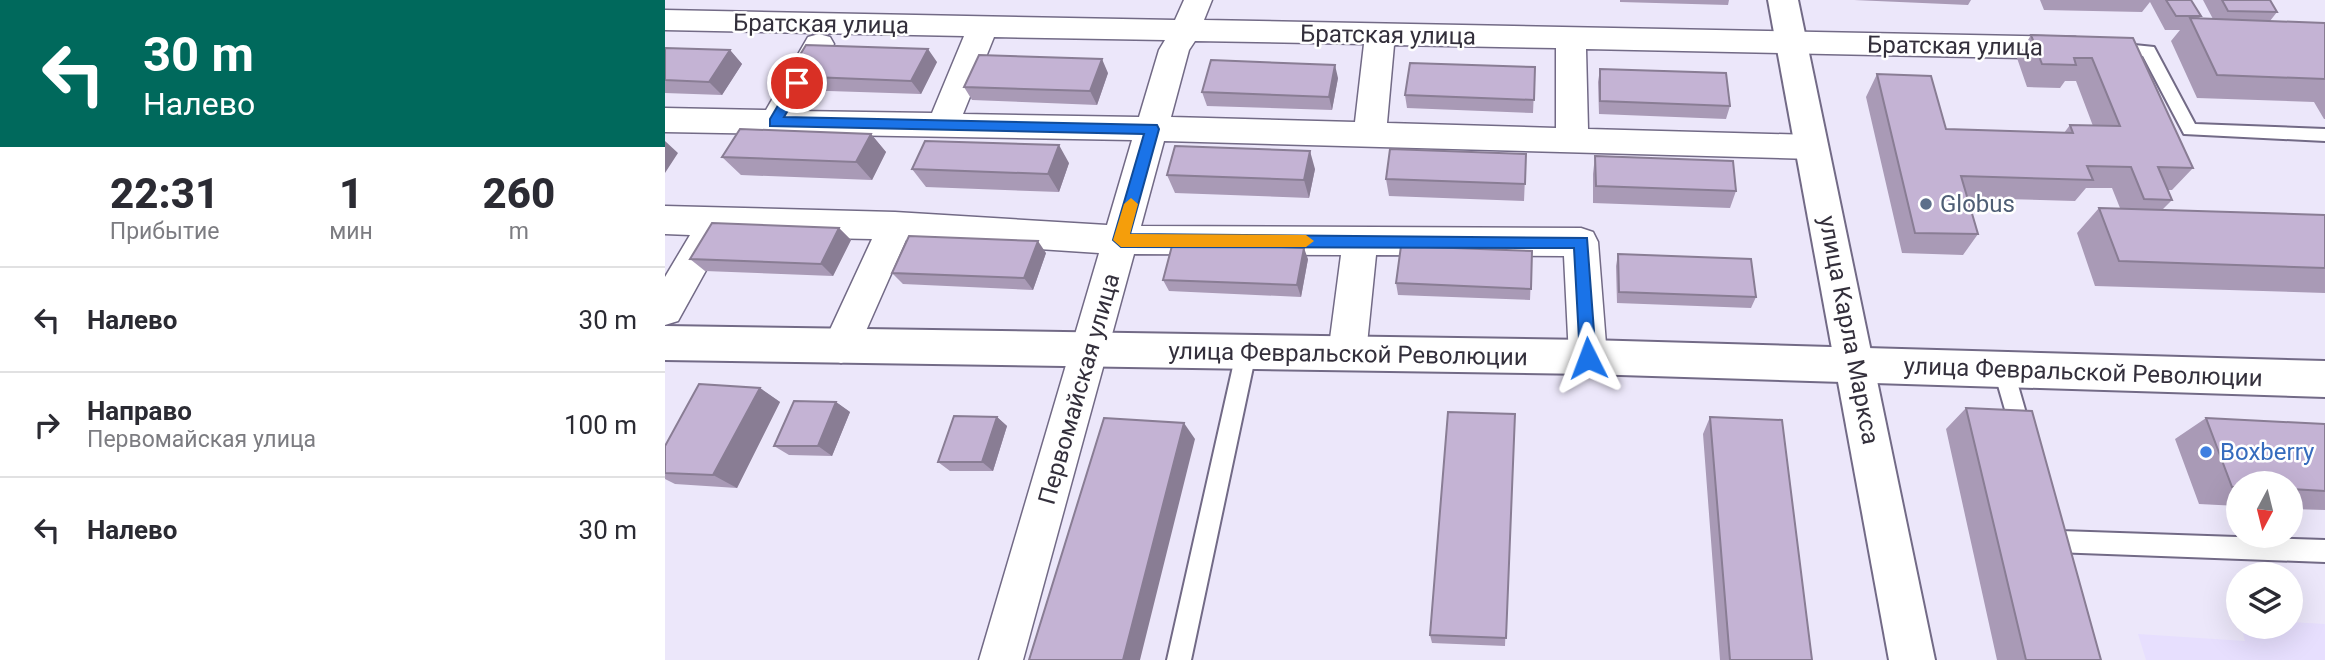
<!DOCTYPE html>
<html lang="ru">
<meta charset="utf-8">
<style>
:root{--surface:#fff;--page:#f7f7f7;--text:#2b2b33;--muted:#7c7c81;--line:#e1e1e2}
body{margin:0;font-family:Roboto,sans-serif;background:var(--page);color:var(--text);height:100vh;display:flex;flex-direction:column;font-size:26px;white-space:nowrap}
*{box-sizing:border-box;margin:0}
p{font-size:23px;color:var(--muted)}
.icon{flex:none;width:38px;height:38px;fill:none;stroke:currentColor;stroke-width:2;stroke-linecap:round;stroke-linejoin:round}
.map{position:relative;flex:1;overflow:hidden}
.panel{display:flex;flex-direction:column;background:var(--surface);width:665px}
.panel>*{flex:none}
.guide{background:#00695c;color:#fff;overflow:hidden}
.needle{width:46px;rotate:187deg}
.fabs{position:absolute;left:1561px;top:471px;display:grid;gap:14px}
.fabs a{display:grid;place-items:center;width:77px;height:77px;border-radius:50%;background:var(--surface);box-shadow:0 7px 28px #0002;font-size:35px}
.pin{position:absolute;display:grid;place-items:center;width:60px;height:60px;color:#fff;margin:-30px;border:4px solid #fff;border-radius:50%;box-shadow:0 2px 7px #0007}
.me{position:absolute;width:77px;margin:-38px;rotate:357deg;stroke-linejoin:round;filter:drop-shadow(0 0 5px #0008)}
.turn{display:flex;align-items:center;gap:24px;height:147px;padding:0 28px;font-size:32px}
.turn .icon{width:91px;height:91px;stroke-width:2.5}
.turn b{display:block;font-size:49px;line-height:60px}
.eta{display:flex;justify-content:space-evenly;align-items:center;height:119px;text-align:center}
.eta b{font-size:42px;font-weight:800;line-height:49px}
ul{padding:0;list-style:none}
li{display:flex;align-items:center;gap:21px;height:105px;padding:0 28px;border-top:2px solid var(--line)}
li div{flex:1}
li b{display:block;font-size:26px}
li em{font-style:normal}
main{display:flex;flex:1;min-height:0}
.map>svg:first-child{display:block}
.built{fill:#e7dffe}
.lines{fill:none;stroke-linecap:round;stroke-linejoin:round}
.service-casing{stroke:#726a86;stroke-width:4}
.minor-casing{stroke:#726a86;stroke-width:3}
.tertiary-casing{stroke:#726a86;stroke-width:4}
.secondary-casing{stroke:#726a86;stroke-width:4}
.service{fill:#fff;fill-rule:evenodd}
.minor{fill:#fff;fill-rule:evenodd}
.tertiary{fill:#fff;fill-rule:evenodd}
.secondary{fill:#fff;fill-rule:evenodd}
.wall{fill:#a99ab6}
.shaded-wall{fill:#897d94}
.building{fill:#c4b3d4;stroke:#897d94;stroke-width:2}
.route{fill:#1a73e8;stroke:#114b97;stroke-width:2}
.slow{fill:#f59e0b}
.service-dot{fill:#5c6f8a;stroke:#fff;stroke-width:2.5}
.shop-dot{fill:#3f7fe0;stroke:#fff;stroke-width:2.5}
.labels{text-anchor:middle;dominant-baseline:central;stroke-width:5;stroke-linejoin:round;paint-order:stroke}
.street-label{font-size:24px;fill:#332f3b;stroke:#fff}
.service-label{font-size:24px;fill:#4e5e75;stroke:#fff;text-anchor:start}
.shop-label{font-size:24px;fill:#366cbe;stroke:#fff;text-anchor:start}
</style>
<main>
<section class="panel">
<div class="guide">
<div class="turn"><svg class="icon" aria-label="left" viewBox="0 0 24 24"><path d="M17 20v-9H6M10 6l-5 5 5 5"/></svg><div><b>30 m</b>Налево</div></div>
</div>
<div class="eta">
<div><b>22:31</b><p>Прибытие</p></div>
<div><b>1</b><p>мин</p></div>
<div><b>260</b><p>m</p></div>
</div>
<ul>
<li><svg class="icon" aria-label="left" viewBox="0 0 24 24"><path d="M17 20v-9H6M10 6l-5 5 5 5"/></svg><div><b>Налево</b></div><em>30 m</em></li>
<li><svg class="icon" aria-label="right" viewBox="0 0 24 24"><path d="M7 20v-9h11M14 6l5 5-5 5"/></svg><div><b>Направо</b><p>Первомайская улица</p></div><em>100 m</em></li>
<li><svg class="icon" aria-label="left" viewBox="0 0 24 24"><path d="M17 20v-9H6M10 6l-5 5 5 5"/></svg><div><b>Налево</b></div><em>30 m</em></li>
</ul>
</section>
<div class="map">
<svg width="1660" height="660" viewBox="0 0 1660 660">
<rect width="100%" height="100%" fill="#ece7fa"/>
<path class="built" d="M1626,622L1660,624V660H1481L1473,634L1580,641L1576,627L1626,626Z"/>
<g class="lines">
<g class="service-casing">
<path id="service" d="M1450,43L1489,47L1530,124L1660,129V141L1519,134L1478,56L1444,53L1442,49L1444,45Z
M581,345L588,347L591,353L526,660H502L571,353L574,347Z
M1338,359L1345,362L1348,368L1367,434L1364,441L1357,443L1350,441L1347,434L1328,368L1331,362Z
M1385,519L1393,523L1396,531L1660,540V562L1389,552L1381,549L1374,530L1377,523Z"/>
</g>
<g class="minor-casing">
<path id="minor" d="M519,0H547L539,20L1410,37L1421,41L1425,48L1421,55L1410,59L921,49L923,129L1147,135L1158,138L1163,147L1158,156L1147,159L499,141L476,226L916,228L928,232L933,242L942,357L936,369L923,373L910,369L904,357L899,256L711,255L701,354L695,365L682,370L669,365L663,354L676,255L469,254L358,660H314L434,253L241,240L189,358L176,363L163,358L157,347L207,239L60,236L13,321L0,325V277L25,235L0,234V206L230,212L442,225L467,140L0,132V108L101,110L143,37L154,34L165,37L169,44L132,111L267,113L299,36L0,30V10L510,20ZM329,37L500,40L494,50L474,117L298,114ZM530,41L699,44L690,122L506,117L524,50ZM729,45L891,48V128L722,123Z"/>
</g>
<g class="tertiary-casing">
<path id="tertiary" d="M0,326L923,340L1660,361V397L923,374L0,360Z"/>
</g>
<g class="secondary-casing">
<path id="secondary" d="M1103,0H1133L1270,660H1224Z"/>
</g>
<use href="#service" class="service"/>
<use href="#minor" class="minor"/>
<use href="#tertiary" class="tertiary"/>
<use href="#secondary" class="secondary"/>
</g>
<path class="wall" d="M955,0H1064L1063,5L955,2Z
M1189,0H1306L1303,5Z
M1375,0H1526L1536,16L1534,18L1548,19L1538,0H1605L1612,12L1605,21L1660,23V119H1659L1649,102L1532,98L1506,41L1515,30H1500L1485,2L1477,12L1379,10Z
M1366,35L1468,38L1528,168L1507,190H1503L1507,200L1497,210L1660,215V293L1430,286L1412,233L1434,208H1455L1447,188H1421L1410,201L1302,198L1313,234L1298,255L1237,253L1201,97L1212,74L1281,129L1399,133L1405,125L1428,126L1411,81H1400L1395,88L1362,87L1352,58Z
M0,48L65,50L77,64L57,95L0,93Z
M272,62L256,94L133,90L122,76Z
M870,67L868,113L742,108L740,95Z
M935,69L1065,106L1061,119L934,114L933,82Z
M443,73L432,105L307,100L299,87Z
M673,78L667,110L542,106L537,92Z
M206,134L221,152L207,180L76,175L57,157Z
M861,154L859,201L724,196L721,179Z
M930,156L1071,191L1065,208L928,203V174Z
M404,163L394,192L261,187L247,169Z
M650,169L644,198L510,193L502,175Z
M174,228L186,240L168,276L40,271L25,259Z
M867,251L865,300L733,295L731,283Z
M381,253L368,290L238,284L227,273Z
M953,254L1091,297L1086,308L952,303L951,266Z
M643,259L636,297L504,291L498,280Z
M95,388L115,402L72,488L10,484L0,479V446Z
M171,402L185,412L167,456L124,455L109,446Z
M1301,408L1436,660H1332L1281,429Z
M850,414L840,646L767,643L765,635Z
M332,417L342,426L328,471H285L273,462Z
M1045,417L1147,660H1055L1038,434Z
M1541,418L1660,424V510L1626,509V483H1573V506L1534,504L1510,439Z"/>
<path class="shaded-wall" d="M263,49L272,62L256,94L246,81Z
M65,50L77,64L57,95L44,82Z
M437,59L443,73L432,105L425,91Z
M670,65L673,78L667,110L664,97Z
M206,134L221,152L207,180L191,162Z
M0,141L13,153L0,173Z
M394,145L404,163L394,192L383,174Z
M645,151L650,169L644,198L639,180Z
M174,228L186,240L168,276L156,264Z
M373,241L381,253L368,290L359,278Z
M639,248L643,259L636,297L632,285Z
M95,388L115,402L72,488L48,475Z
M171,402L185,412L167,456L153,446Z
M332,417L342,426L328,471L317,462Z
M519,423L530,439L475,660H458Z"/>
<path class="building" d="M1501,0H1526L1536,16H1511Z
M1557,0H1605L1612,12L1563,11Z
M1525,18L1660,23V79L1552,75Z
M1366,35L1468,38L1528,168L1493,167L1507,200L1479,199L1466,167L1422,166L1428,180L1296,176L1313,234L1250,233L1212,74L1266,76L1281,129L1408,133L1405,125L1455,126L1427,58H1409L1411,65L1377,64Z
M141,45L263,49L246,81L122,76Z
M0,48L65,50L44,82L0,80Z
M314,55L437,59L425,91L299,87Z
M546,60L670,65L664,97L537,92Z
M745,63L870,67L869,100L740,95Z
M935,69L1061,73L1065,106L935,101Z
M75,129L206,134L191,162L57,157Z
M260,141L394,145L383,174L247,169Z
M510,146L645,151L639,180L502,175Z
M725,149L861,154L860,184L721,179Z
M930,156L1068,161L1071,191L931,186Z
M1434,208L1660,215V268L1454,261Z
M47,223L174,228L156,264L25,259Z
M244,236L373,241L359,278L227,273Z
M508,242L639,248L632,285L498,280Z
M736,246L867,251L866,289L731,283Z
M953,254L1086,259L1091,297L954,292Z
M34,384L95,388L48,475L0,473V446Z
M129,401L171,402L153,446H109Z
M1301,408L1367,411L1436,660H1361Z
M783,412L850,414L841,638L765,635Z
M289,416L332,417L317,462H273Z
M1045,417L1117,420L1147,660H1065Z
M439,418L519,423L458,660H364Z
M1541,418L1660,424V491L1626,489V483H1573V487H1567Z"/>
<path class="route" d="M132,78L139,83L119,117L492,125L494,129L465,234L922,238L931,358L929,363H918L915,358L909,248L456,247L448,240L479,134L105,126V119L128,80Z"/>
<path class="slow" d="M466,198L473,204L465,234L641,235L649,241L641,247H456L448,240L459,204Z"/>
<circle class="service-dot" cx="1261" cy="204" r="7"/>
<circle class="shop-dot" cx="1541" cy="452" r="7"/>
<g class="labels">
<g class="street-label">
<text transform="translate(156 24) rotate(1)">Братская улица</text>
<text transform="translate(723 35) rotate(1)">Братская улица</text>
<text transform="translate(1290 46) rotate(1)">Братская улица</text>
<text transform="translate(1184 330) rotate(79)">улица Карла Маркса</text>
<text transform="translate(683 354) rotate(1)">улица Февральской Революции</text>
<text transform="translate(1418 372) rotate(2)">улица Февральской Революции</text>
<text transform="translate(414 389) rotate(-74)">Первомайская улица</text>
</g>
<g class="service-label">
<text x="1275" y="204">Globus</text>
</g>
<g class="shop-label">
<text x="1555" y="452">Boxberry</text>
</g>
</g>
</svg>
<div class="fabs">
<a><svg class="needle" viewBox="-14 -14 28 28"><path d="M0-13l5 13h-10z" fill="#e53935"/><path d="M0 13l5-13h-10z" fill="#7c7c81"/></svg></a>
<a><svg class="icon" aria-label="layers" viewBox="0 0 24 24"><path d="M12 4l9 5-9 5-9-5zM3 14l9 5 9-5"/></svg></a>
</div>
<div class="pin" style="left:132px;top:83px;background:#d93025"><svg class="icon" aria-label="arrive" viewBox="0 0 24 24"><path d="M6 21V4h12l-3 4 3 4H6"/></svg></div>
<svg class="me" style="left:923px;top:358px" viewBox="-20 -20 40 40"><path d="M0-17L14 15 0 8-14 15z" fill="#1a73e8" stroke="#fff" stroke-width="4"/></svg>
</div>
</main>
